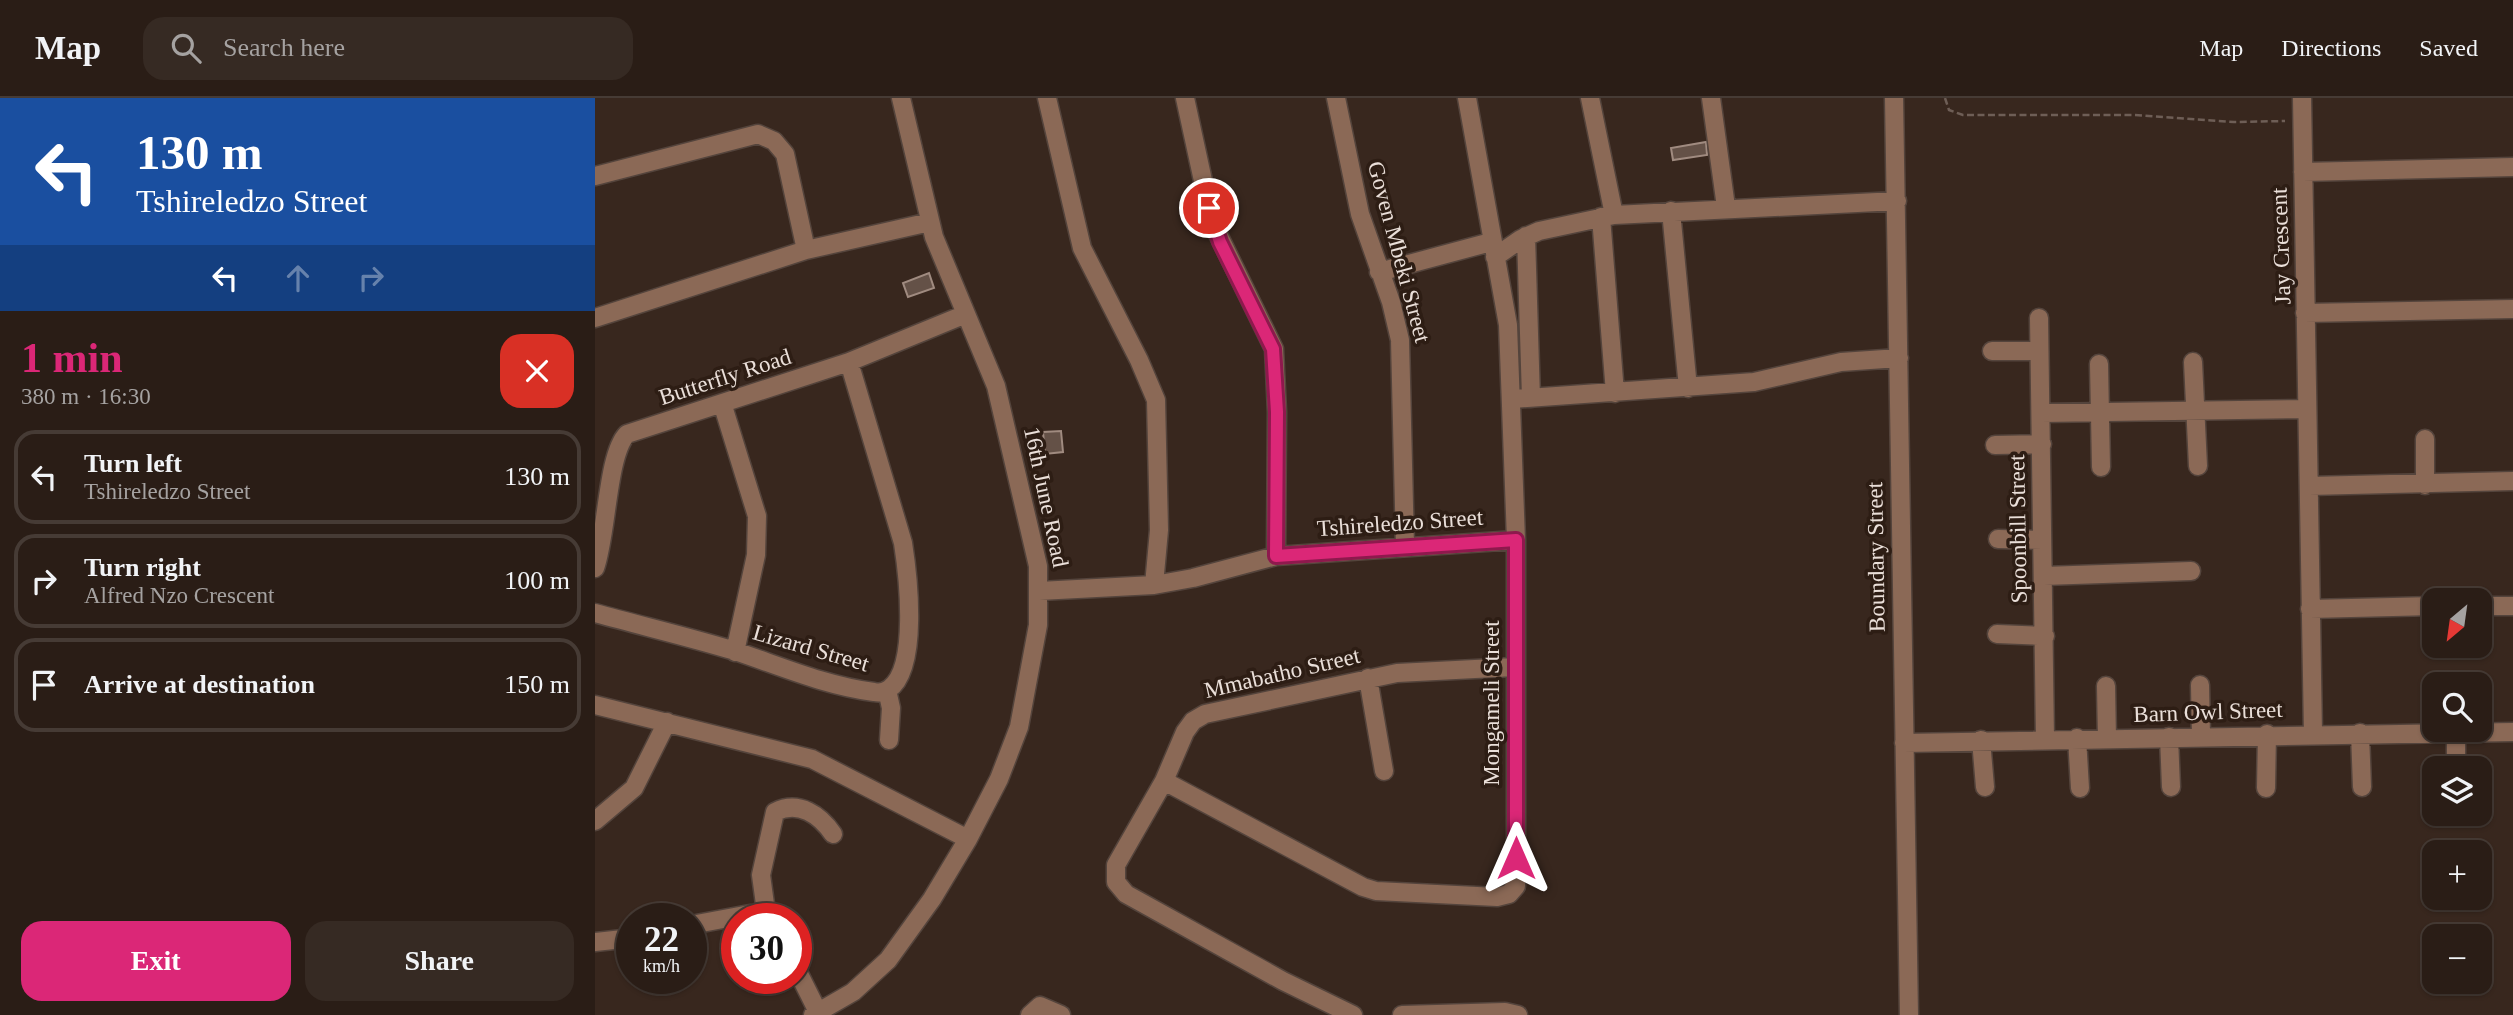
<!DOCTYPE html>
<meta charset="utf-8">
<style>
:root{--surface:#2a1d16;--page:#362a23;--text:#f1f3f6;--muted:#a5a2a1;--line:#463b35;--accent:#db2777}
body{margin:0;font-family:"Times New Roman",serif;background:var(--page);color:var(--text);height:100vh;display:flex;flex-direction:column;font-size:26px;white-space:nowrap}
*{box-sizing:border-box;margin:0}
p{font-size:23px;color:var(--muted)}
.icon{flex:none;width:38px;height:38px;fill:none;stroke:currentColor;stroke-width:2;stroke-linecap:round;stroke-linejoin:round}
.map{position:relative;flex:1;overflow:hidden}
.drawer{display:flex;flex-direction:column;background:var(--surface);width:595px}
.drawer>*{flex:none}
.hud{background:#1a4fa0;color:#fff;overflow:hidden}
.needle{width:46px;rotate:209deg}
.buttons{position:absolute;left:1827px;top:490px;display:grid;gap:14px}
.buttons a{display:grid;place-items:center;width:70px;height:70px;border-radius:14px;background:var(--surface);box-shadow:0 2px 5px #0004,0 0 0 2px var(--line);font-size:35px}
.speed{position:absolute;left:21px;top:805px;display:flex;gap:14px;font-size:35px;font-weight:700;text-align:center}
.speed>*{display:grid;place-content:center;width:91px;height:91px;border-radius:50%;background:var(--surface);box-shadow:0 2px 5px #0004,0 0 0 2px var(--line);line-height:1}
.speed small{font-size:18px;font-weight:400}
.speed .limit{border:10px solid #d22;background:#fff;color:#111}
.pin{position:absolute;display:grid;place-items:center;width:60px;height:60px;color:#fff;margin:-30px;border:4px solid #fff;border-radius:50%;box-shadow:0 2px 7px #0007}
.me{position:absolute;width:77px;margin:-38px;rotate:0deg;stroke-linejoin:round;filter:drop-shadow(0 0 5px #0008)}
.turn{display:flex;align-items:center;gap:24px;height:147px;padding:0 21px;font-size:32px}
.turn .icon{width:91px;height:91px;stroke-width:2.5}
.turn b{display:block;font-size:49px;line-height:60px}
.lanes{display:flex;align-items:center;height:66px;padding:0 21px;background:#0003;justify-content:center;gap:35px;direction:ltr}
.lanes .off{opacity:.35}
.round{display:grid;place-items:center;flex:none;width:74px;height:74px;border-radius:21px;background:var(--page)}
.headline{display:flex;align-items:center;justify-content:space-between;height:119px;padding:0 21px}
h1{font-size:42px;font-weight:700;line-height:52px;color:var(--accent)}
.cta{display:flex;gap:14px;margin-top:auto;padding:14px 21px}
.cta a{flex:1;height:80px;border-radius:21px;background:var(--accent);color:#fff;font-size:28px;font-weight:700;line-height:80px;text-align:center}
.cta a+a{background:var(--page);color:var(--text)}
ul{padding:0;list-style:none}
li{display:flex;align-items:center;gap:21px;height:94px;margin:0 14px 10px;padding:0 7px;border:4px solid var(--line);border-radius:21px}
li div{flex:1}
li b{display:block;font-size:26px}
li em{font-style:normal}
header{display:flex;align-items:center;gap:42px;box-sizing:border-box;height:98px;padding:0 35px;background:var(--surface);border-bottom:2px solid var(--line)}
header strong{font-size:33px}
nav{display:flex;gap:38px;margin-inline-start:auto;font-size:24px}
.search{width:490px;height:63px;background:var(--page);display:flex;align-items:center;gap:18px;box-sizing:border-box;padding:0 24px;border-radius:21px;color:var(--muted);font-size:26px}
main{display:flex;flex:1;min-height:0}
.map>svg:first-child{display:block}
.building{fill:#645147;stroke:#a08b80;stroke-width:2}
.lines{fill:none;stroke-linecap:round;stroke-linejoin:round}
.minor-casing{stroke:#54443c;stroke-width:21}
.path{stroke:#6e5e56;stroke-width:2.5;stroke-dasharray:7 3.5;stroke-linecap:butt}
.minor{stroke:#8b6956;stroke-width:18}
.route-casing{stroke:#8e194d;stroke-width:18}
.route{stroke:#db2777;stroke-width:12}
.labels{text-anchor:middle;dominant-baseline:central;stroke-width:7;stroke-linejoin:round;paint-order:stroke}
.street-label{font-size:23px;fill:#eadfd9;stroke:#2d1d14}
</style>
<header>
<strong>Map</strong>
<div class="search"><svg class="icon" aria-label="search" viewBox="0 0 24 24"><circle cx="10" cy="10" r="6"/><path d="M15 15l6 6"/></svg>Search here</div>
<nav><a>Map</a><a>Directions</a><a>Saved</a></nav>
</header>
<main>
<section class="drawer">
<div class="hud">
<div class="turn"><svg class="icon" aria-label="left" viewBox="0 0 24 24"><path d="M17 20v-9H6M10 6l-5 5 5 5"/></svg><div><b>130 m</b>Tshireledzo Street</div></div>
<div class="lanes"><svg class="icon" aria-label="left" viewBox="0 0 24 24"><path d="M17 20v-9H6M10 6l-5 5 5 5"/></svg><svg class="icon off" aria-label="ahead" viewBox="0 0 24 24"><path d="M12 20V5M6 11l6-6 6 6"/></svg><svg class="icon off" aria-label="right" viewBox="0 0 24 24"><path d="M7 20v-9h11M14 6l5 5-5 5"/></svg></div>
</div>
<div class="headline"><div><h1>1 min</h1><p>380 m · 16:30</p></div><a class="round" style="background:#d93025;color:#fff"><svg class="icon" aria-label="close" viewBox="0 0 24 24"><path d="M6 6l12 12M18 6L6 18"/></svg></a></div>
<ul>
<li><svg class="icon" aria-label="left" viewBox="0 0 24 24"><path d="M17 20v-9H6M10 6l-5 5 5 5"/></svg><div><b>Turn left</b><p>Tshireledzo Street</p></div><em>130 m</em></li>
<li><svg class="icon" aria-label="right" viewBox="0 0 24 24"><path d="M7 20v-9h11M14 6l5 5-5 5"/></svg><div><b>Turn right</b><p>Alfred Nzo Crescent</p></div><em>100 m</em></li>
<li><svg class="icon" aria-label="arrive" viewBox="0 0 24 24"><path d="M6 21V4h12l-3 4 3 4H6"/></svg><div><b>Arrive at destination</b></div><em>150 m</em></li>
</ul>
<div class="cta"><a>Exit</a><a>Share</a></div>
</section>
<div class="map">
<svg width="1918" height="917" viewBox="0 0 1918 917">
<rect width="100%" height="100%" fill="#38271e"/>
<path class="building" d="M1111,44L1112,57L1078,62L1076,50Z
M334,175L339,190L313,199L308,185Z
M466,333L468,354L450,356L448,334Z"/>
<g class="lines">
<g class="minor-casing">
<path id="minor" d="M452,0L487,150L544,262L561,302L564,432L559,487
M590,0L617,124L679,251L682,314L681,458
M741,0L765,116L796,204L805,242L810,449
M995,0L1019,117
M1116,0L1131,109
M1299,0L1314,917
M1707,0L1718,635
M1708,74L1918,69
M0,78L163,36L179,43L190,56L211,152
M1076,113L1093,290
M1006,119L1020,295
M931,138L936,300
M900,159L926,141L944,133L1019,117L1302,103
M784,174L896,144
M1710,215L1918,211
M0,220L211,152L335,124
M1444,220L1450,641
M1397,253H1444
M1598,264L1603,368
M1504,266L1506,369
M917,301L1159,284L1246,264L1304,260
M128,308L162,418L161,457L140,554
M1447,315L1712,311
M1400,347L1447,346
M1830,387V341
M1714,388L1918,383
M1403,441L1447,442
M0,470C12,438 12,356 32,336L254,264L371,216
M1449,478L1596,473
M444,493L559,487L598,480L681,458L921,442
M1885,508H1918
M1715,511L1839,508
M0,515C47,528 94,539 140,553C185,568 231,588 279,594C284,595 290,594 294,591C324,570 313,477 308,445L254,264
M1402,536L1450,538
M773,580L789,673
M1605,587L1606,638
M1511,588L1512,641
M292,592L296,610L294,642
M0,607L217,661L373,741
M1765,635L1767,689
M1861,635V670
M1574,639L1576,689
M1482,640L1485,690
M1386,642L1390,689
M1309,645L1918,634
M569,683L768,789L781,793L902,799L914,796L921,788V442L913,227L872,0
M1671,690L1672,636
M0,723L39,690L72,624
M172,821L166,777L180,714C204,702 225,717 238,736
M96,827L155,816L172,821
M0,844L37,840
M201,870L223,914
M218,917L258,894L293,862L337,801L373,741L404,681L424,629L443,527V468L401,288L339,139L306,0
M435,917L445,908L466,917
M758,917L688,883L531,796L521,784V767L569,683L590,634L598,623L610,616L802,575L919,569
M807,917L910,914L923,917"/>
</g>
<path class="path" d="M1350,0L1354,12L1368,17H1539L1639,24L1690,23"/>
<use href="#minor" class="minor"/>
</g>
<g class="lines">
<g class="route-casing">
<path id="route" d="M614,110L625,144L678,251L682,314L681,458L921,442V760"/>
</g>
<use href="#route" class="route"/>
</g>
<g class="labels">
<g class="street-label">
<text transform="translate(1686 148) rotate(-92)">Jay Crescent</text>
<text transform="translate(804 154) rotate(75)">Goven Mbeki Street</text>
<text transform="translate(130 279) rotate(-18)">Butterfly Road</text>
<text transform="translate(451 399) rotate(78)">16th June Road</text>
<text transform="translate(805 425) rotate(-4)">Tshireledzo Street</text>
<text transform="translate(1423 431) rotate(-91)">Spoonbill Street</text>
<text transform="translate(1281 459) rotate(-91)">Boundary Street</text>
<text transform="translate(216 550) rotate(16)">Lizard Street</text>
<text transform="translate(687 575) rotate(-13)">Mmabatho Street</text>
<text transform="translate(896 605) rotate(-90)">Mongameli Street</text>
<text transform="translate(1613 614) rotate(-2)">Barn Owl Street</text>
</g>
</g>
</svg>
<div class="buttons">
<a><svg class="needle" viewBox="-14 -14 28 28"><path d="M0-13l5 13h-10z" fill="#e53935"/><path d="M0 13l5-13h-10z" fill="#a5a2a1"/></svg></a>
<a><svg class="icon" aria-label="search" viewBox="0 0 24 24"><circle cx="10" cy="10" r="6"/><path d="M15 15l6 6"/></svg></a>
<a><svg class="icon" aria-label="layers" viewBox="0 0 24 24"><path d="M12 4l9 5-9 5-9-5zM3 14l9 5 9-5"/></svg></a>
<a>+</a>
<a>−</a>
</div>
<div class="speed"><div>22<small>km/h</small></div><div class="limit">30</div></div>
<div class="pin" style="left:614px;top:110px;background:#d93025"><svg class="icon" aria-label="arrive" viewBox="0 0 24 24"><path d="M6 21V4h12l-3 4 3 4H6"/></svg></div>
<svg class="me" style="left:921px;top:760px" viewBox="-20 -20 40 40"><path d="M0-17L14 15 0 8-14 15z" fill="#db2777" stroke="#fff" stroke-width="4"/></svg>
</div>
</main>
